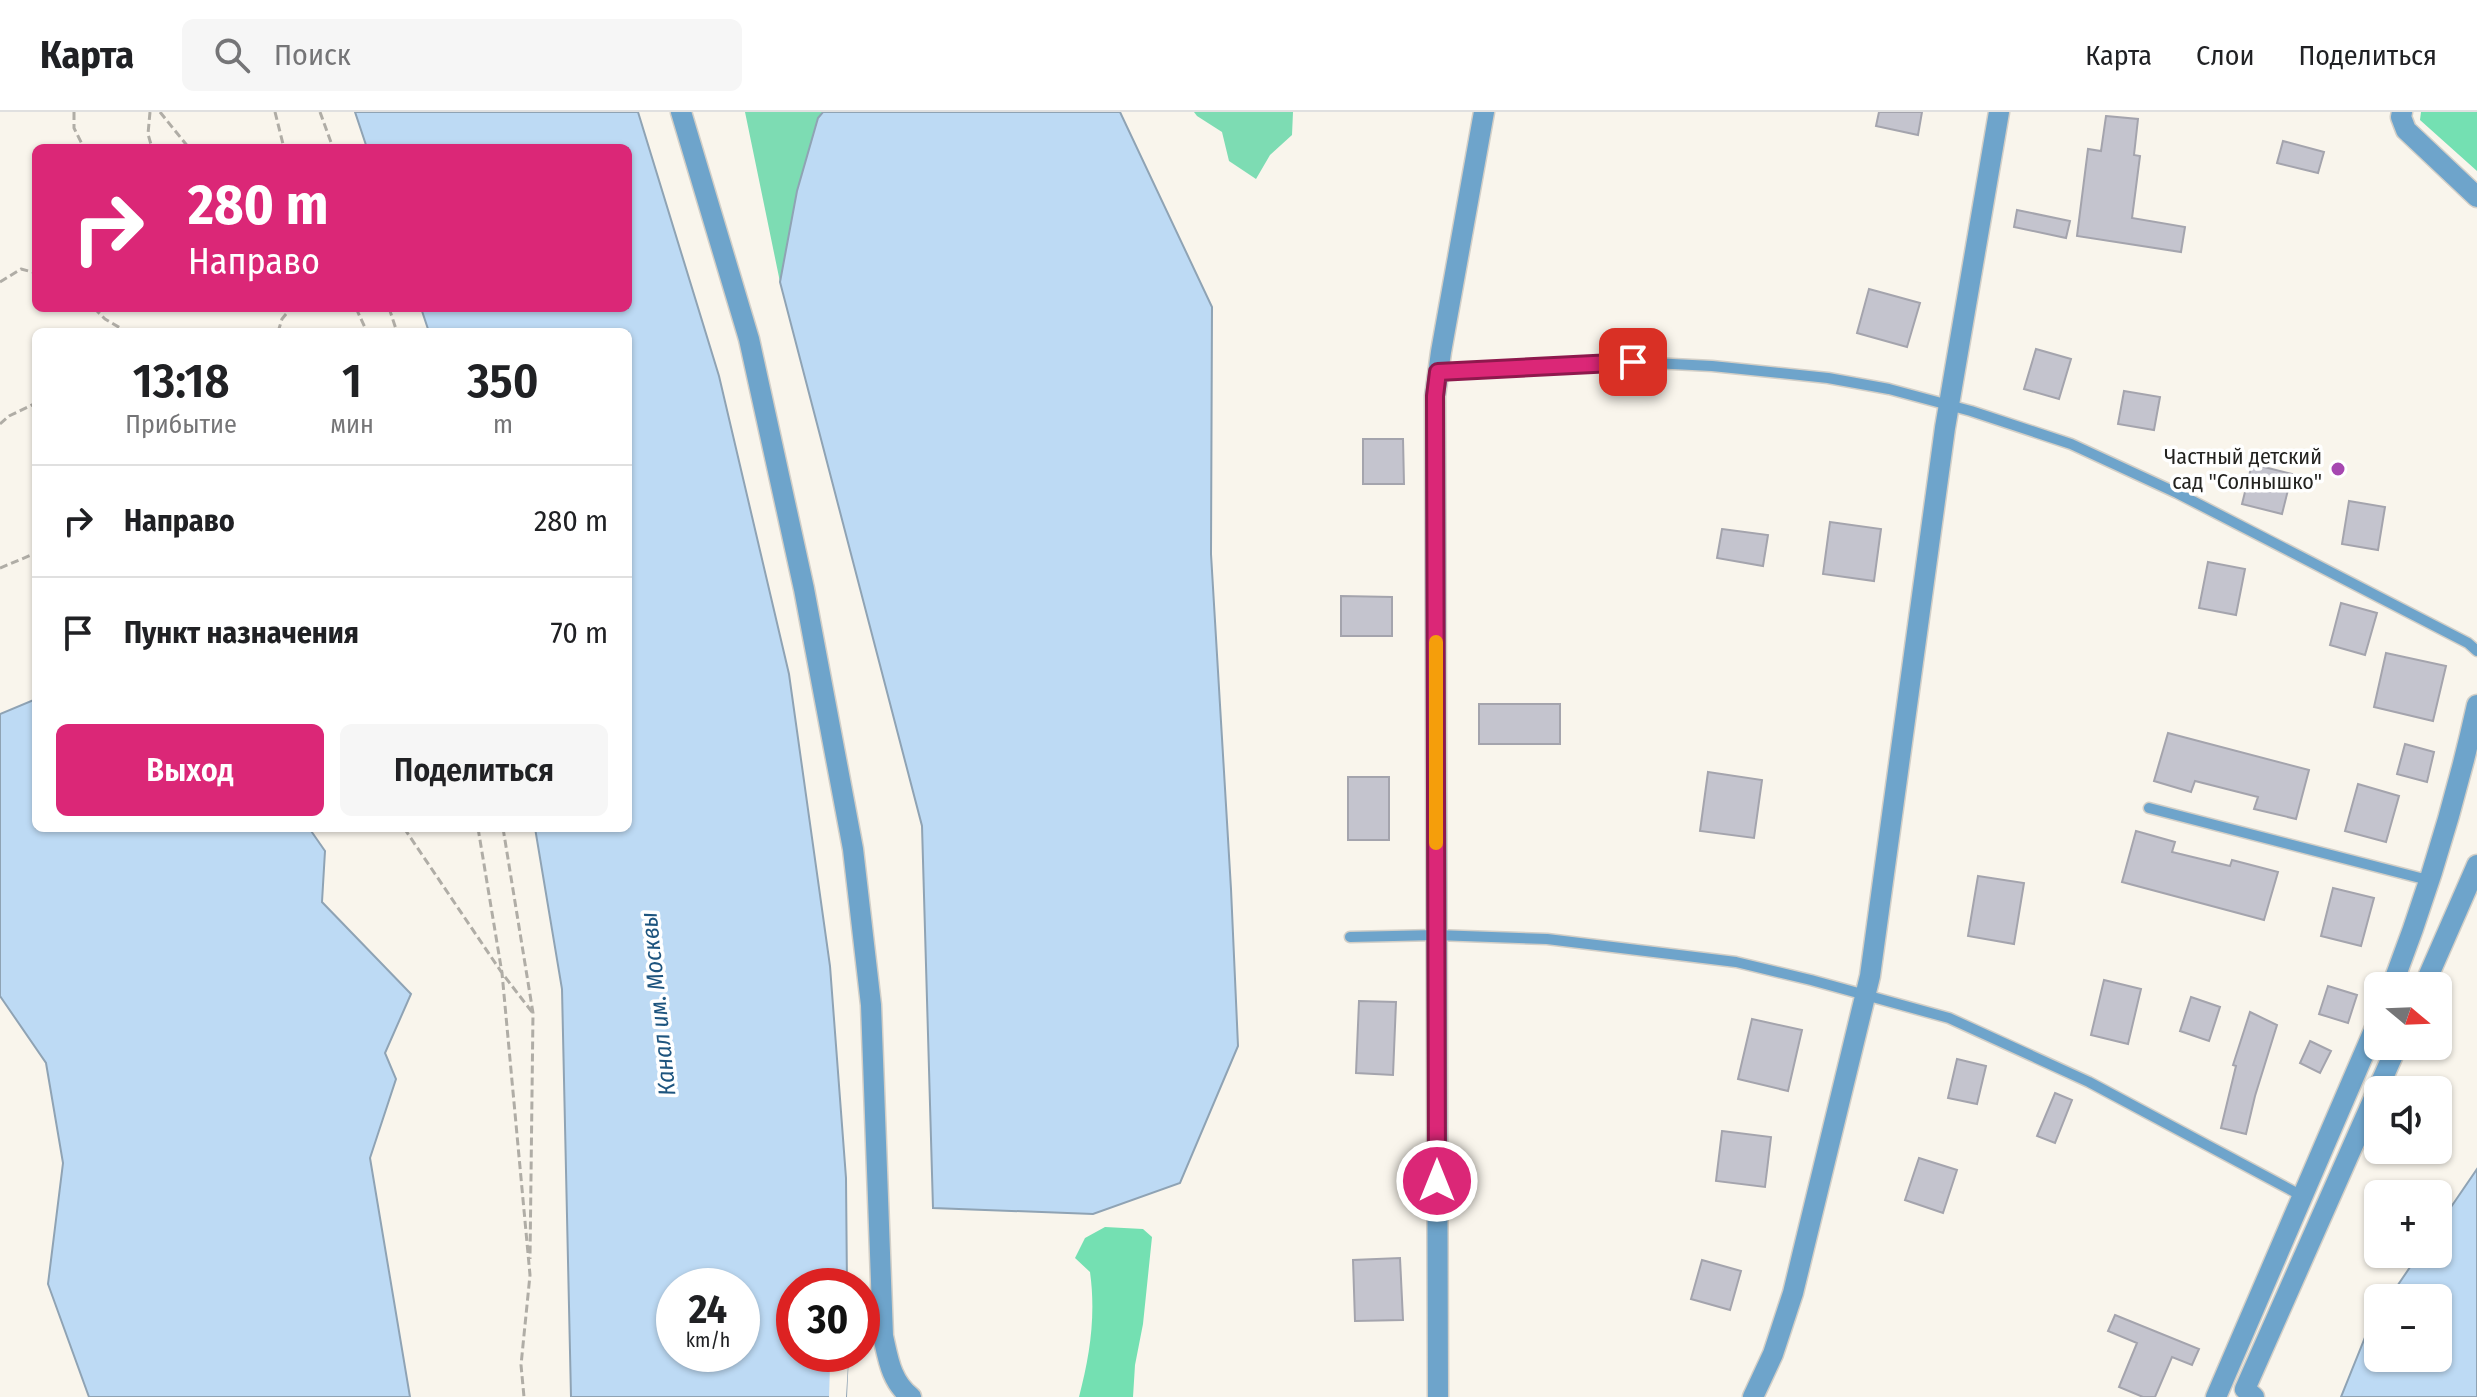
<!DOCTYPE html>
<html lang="ru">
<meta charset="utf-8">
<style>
:root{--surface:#fff;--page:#f6f6f6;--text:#202124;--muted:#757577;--line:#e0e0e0;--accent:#db2777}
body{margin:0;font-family:"Fira Sans Condensed",sans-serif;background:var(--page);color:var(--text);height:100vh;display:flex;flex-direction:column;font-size:30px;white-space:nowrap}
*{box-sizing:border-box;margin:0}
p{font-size:26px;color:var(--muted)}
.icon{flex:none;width:44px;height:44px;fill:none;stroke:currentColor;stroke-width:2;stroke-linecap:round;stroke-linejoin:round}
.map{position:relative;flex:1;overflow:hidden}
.panel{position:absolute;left:32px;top:216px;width:600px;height:504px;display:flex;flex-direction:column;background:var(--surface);border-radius:12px;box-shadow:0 2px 6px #0004}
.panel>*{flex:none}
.top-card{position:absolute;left:32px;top:32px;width:600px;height:168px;border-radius:12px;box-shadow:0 2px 6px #0004;background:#db2777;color:#fff;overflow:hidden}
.needle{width:52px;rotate:109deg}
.buttons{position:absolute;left:2364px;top:860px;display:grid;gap:16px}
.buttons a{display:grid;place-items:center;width:88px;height:88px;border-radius:12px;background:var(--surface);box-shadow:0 2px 6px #0004;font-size:40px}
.speed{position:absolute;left:656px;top:1156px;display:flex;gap:16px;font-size:40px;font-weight:700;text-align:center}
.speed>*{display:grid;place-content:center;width:104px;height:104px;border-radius:50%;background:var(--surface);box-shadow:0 2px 6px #0004;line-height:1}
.speed small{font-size:20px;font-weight:400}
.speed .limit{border:12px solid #d22;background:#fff;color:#111}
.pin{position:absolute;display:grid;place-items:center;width:68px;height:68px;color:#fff;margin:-34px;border-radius:16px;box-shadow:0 4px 12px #0006}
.me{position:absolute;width:88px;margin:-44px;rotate:0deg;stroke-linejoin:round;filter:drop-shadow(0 0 6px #0008)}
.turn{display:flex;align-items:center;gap:28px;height:168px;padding:0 24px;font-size:36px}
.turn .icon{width:104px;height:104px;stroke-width:2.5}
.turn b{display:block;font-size:56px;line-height:68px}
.eta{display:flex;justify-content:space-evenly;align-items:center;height:136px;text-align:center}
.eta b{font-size:48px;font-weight:600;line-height:56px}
.action{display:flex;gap:16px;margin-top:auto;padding:16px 24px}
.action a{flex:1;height:92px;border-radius:12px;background:var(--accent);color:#fff;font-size:32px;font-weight:600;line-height:92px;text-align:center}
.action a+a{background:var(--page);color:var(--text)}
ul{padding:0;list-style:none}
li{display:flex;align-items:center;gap:24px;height:112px;padding:0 24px;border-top:2px solid var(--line)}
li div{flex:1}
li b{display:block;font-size:30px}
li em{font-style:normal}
header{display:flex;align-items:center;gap:48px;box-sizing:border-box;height:112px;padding:0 40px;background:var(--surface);border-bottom:2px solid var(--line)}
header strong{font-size:38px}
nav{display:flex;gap:44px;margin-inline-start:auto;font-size:28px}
.search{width:560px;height:72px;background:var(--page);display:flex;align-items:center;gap:20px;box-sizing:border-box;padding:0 28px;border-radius:12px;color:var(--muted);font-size:30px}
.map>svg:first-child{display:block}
.green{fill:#7ddcb3}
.forest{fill:#74e0b2}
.water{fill:#bddaf4;stroke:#8fa3b4;stroke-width:2;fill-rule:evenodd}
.pier{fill:#f9f5ec}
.building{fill:#c4c4ce;stroke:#a4a4ad;stroke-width:2}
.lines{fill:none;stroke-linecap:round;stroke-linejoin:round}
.service-casing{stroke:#d3cfc7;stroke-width:13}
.minor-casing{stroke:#d3cfc7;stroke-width:23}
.path{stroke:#b0ada6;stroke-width:3;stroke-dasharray:8 4;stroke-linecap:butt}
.service{stroke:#6ea4cb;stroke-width:10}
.minor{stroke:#6ea4cb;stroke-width:20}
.route-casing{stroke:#8e194d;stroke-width:20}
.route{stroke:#db2777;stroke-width:14}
.slow{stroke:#f59e0b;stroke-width:14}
.poi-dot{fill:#a647b0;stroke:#fff;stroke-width:3}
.labels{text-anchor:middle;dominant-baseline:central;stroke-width:7;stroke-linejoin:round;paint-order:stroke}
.poi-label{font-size:22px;fill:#242320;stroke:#fff;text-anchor:end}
.water-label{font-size:24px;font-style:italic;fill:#1d547e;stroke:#fff}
</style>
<header>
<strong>Карта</strong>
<div class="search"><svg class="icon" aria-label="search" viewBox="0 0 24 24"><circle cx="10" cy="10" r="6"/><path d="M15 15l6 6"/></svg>Поиск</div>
<nav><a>Карта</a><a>Слои</a><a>Поделиться</a></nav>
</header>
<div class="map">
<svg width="2477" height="1285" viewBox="0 0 2477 1285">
<rect width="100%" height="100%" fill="#f9f5ec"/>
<path class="green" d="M745,0H823L818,6L797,79L780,170Z
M1194,0H1293L1292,23L1270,43L1256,67L1229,49L1222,20L1197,4Z"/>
<path class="forest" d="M2421,0H2477V59L2420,8Z
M1105,1115L1143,1117L1152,1125L1143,1212L1135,1253L1133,1285H1079C1090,1243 1096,1203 1090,1160L1075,1146L1085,1126Z"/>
<path class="water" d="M355,0H638L719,264L789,562L830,854L846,1066L847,1174H794V1242H848L846,1285H571L562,877L535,716H628V220H429L421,196H628V36H367ZM674,1174H742V1242H674Z
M823,0H1120L1212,195L1211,442L1231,777L1238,934L1180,1071L1093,1102L933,1096L922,714L780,170L797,79L818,6Z
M36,587V716H309L325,739L322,790L411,882L385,941L396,967L370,1046L410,1285H89L48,1172L63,1051L46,951L0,884V602Z
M2477,1057V1285H2341L2370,1213L2378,1201V1246H2438V1186H2389L2419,1142H2438V1114Z"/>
<path class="pier" d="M830,1253H848L846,1285H829Z"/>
<path class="building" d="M1879,0H1922L1918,23L1876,14Z
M2106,4L2138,7L2134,43L2140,44L2132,106L2185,115L2181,140L2077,124L2088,37L2101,39Z
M2283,29L2324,40L2318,61L2277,51Z
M2017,98L2070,109L2066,126L2014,115Z
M1869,177L1920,191L1907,235L1857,221Z
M2036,237L2071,247L2059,287L2024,277Z
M2124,279L2160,285L2154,318L2118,312Z
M1363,327H1403L1404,372H1363Z
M2252,352L2292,362L2282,402L2242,392Z
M2349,389L2385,395L2378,438L2342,432Z
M1830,410L1881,417L1874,469L1823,462Z
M1722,417L1768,423L1763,454L1717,446Z
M2208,450L2245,457L2236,503L2199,496Z
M1341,484L1392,485V524H1341Z
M2341,491L2377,501L2365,543L2330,533Z
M2386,541L2446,554L2433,609L2374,595Z
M1479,592H1560V632H1479Z
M2168,621L2309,658L2296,707L2254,697L2258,685L2195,669L2191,680L2154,669Z
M2405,632L2434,640L2427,670L2397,662Z
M1708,660L1762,668L1754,726L1700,719Z
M1348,665H1389V728H1348Z
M2358,672L2399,684L2386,730L2345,719Z
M2136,719L2175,730L2172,740L2230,754L2232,748L2278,760L2264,808L2122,770Z
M1978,764L2024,771L2014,832L1968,824Z
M2333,776L2374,786L2361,834L2321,824Z
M2104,868L2141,877L2128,932L2091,923Z
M2328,874L2357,883L2348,911L2319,902Z
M2191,885L2220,895L2209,929L2180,919Z
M1359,889L1396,890L1393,963L1356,961Z
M2250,900L2277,913L2255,984L2246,1022L2221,1016L2236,954L2233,953Z
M1752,907L1802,918L1788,979L1738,967Z
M2310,929L2331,939L2320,961L2300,951Z
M1957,947L1986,954L1977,992L1948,986Z
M2055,981L2072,988L2055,1031L2037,1024Z
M1722,1019L1771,1025L1765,1075L1716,1069Z
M1919,1046L1957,1058L1943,1101L1905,1088Z
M1400,1146L1403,1208L1355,1209L1353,1148Z
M1702,1148L1741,1159L1730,1198L1691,1187Z
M2115,1203L2199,1237L2192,1253L2172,1245L2155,1285H2143L2119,1275L2137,1231L2108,1219Z"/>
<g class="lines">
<g class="service-casing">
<path id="service" d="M1438,260L1633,250L1712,254L1828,266L1889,277L1971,299L2071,332L2177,381L2468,531L2477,539
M2149,696L2428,768
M1350,825L1436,823L1547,827L1736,850L1811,868L1949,906L2089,970L2304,1085"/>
</g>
<g class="minor-casing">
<path id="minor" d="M681,0L749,227L804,477L853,737L871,893L883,1224C888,1246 891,1270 911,1285
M2402,0L2401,5L2406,18L2477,85
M2392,874C2427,783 2456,688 2477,593
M2424,874L2477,753
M1438,1285L1435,284L1441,240L1484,0
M1753,1285L1773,1242L1793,1181L1870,864L1945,316L1999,0
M2216,1285L2378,909
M2254,1285L2245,1277L2397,934"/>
</g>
<path class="path" d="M74,0V16L84,36
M150,0L148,22L152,36
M160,0L189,36
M275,0L284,36
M320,0L333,36
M0,170L21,157L36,161
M94,196L105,207L127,220
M356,196L367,220
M389,196L397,220
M278,220L282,207L291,196
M0,312L9,304L36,291
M0,456L36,441
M404,716L502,861L532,900
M478,716L502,861L530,1163L521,1253L524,1285
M503,716L533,901L530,1147"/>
<use href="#service" class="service"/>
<use href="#minor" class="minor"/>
</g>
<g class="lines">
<g class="route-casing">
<path id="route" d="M1437,1069L1435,284L1438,260L1633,250"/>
</g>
<use href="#route" class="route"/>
<path class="slow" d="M1436,530V731"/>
</g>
<circle class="poi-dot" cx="2338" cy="357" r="8"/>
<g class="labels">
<g class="poi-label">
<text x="2322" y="344">Частный детский<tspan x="2322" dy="25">сад "Солнышко"</tspan></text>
</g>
<g class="water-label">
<text transform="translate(658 892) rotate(-96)">Канал им. Москвы</text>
</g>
</g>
</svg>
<div class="buttons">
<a><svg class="needle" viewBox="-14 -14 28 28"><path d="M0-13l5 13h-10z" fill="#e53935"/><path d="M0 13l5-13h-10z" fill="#757577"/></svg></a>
<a><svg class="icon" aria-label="sound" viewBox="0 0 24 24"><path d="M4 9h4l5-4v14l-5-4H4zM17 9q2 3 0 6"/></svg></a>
<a>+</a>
<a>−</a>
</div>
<div class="speed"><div>24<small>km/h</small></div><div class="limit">30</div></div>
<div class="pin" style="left:1633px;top:250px;background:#d93025"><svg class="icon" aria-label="arrive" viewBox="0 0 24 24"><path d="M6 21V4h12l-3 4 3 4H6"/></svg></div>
<svg class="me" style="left:1437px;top:1069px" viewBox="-20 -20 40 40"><circle r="17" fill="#db2777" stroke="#fff" stroke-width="3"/><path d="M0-11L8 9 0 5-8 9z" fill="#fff"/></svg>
<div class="top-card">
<div class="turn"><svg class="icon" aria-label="right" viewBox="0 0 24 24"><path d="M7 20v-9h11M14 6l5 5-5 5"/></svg><div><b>280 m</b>Направо</div></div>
</div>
<section class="panel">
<div class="eta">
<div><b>13:18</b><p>Прибытие</p></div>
<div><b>1</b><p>мин</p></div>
<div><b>350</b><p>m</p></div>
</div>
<ul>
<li><svg class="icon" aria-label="right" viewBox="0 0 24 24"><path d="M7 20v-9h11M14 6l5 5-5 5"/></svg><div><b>Направо</b></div><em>280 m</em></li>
<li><svg class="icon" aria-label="arrive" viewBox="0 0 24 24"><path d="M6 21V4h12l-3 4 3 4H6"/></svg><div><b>Пункт назначения</b></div><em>70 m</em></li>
</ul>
<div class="action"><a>Выход</a><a>Поделиться</a></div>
</section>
</div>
